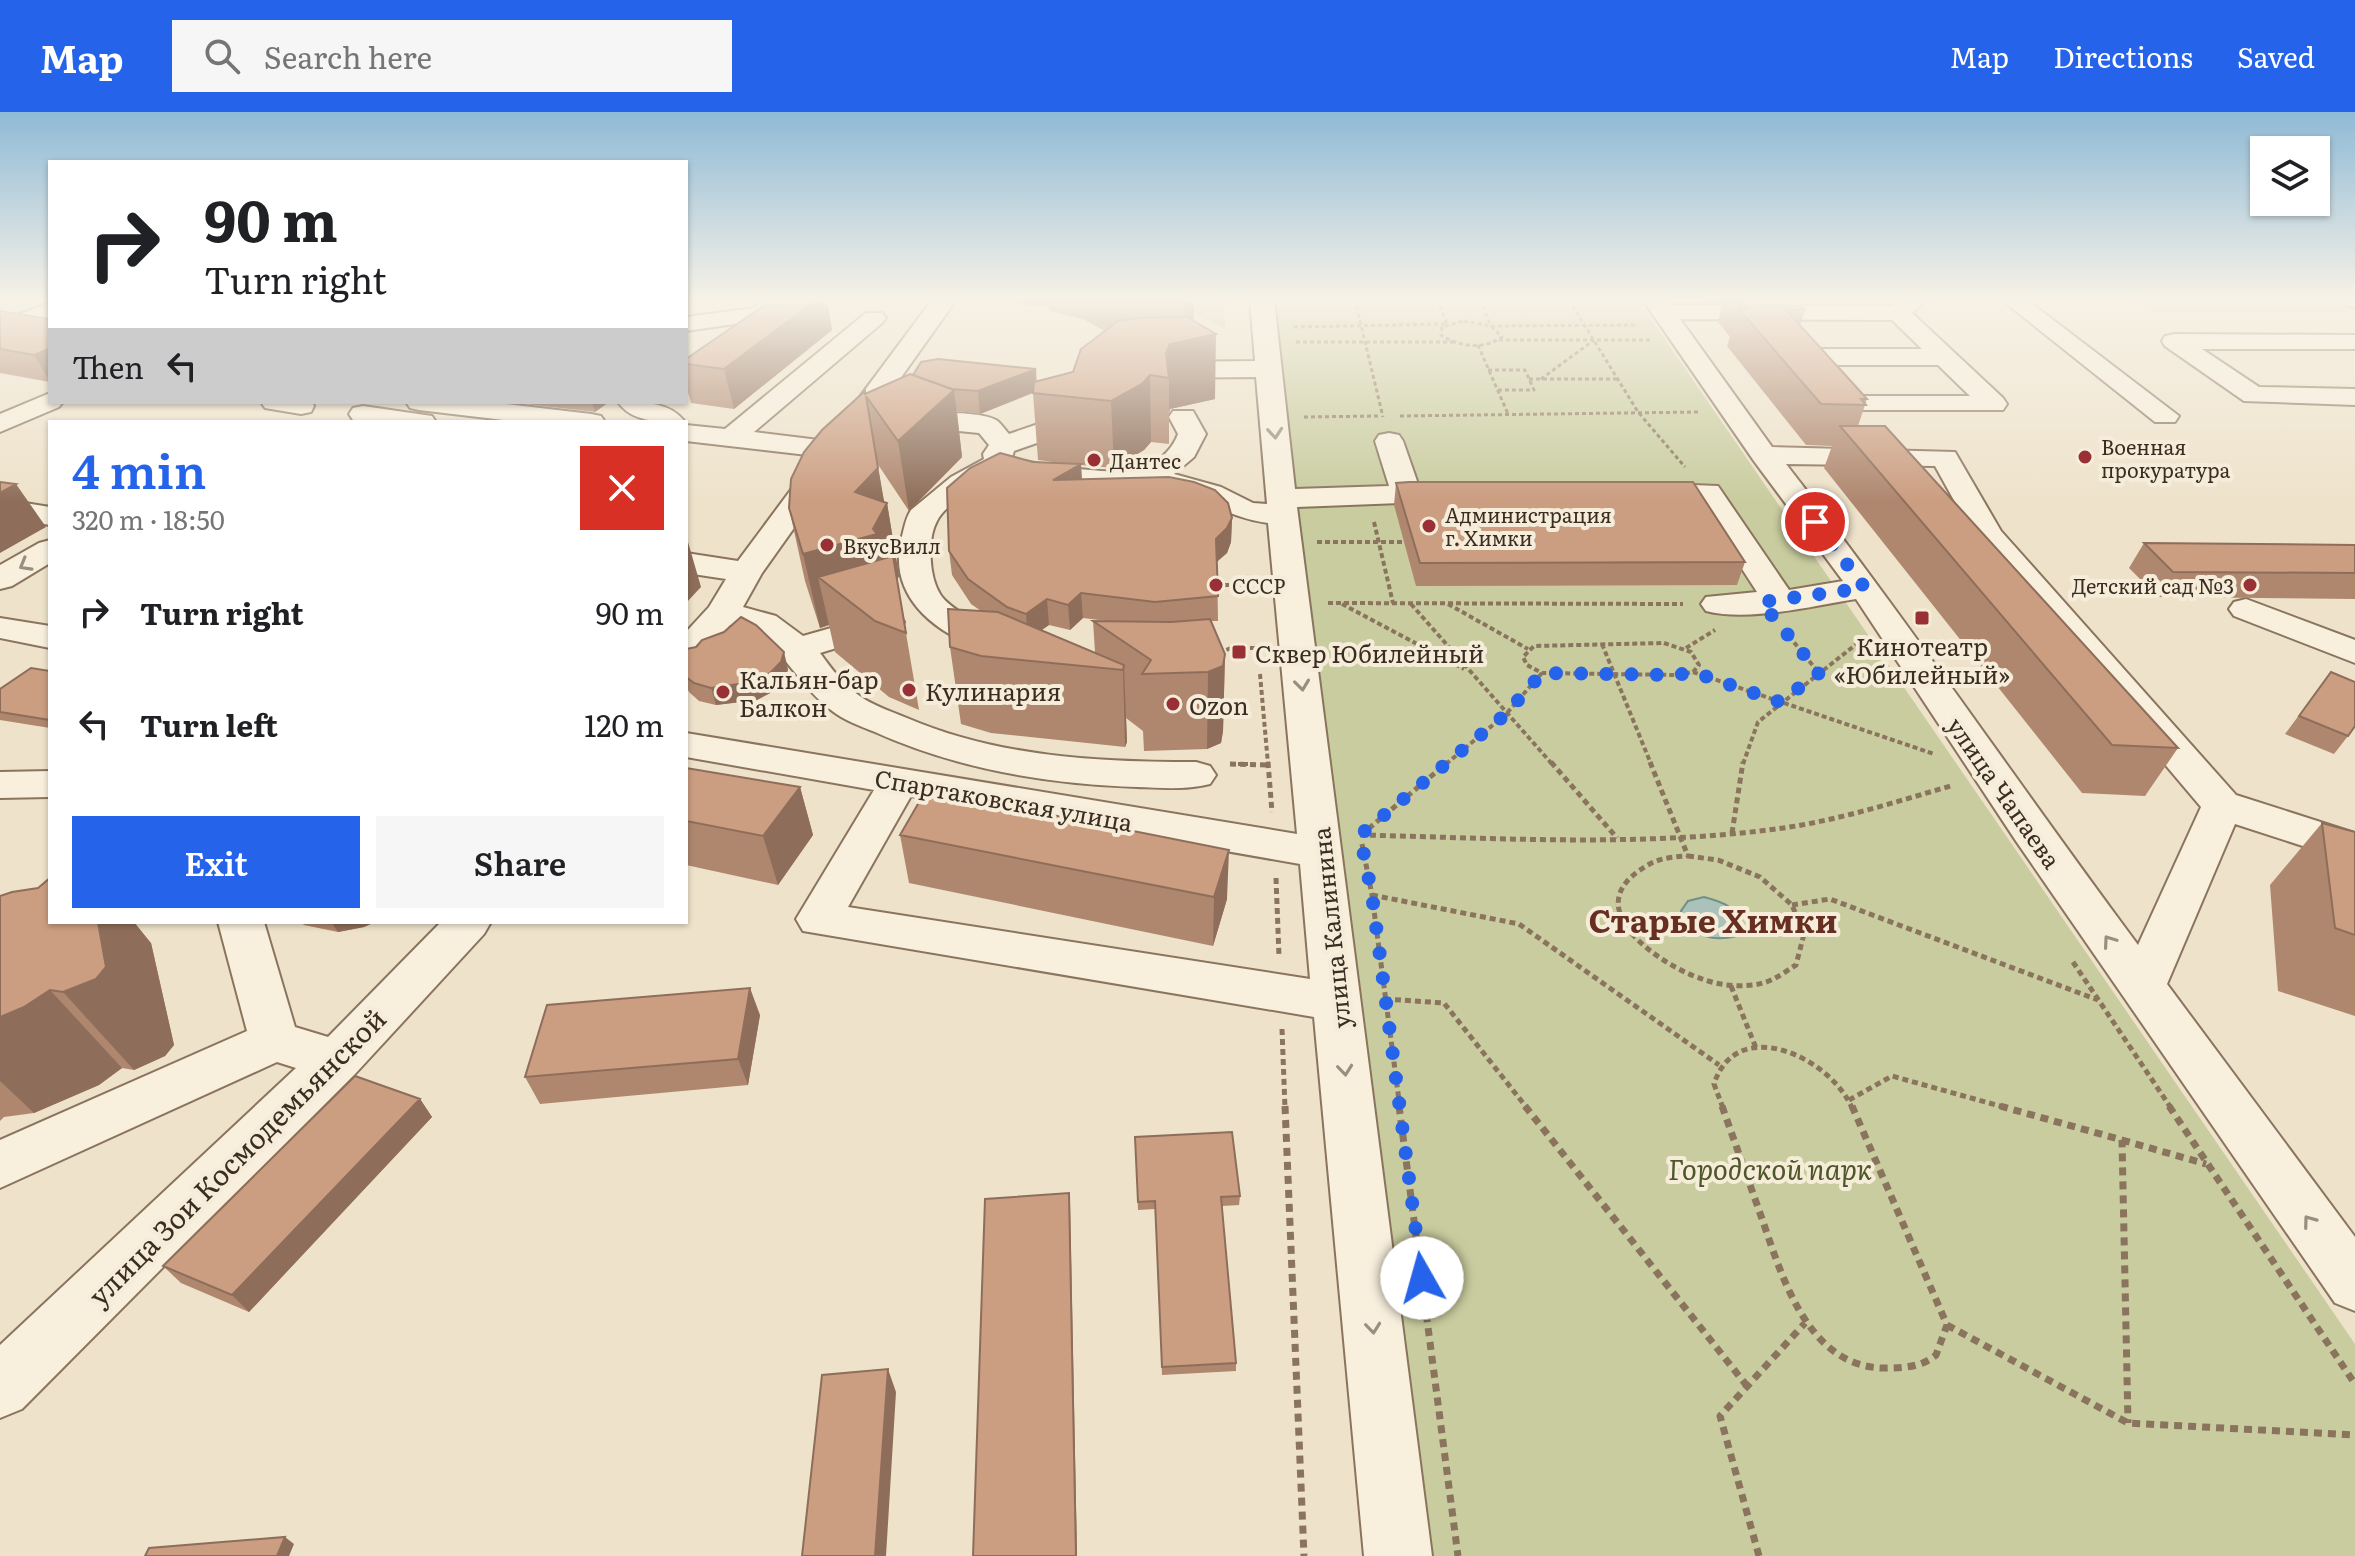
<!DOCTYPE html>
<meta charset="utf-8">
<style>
:root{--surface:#fff;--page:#f6f6f6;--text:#202124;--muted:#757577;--accent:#2563eb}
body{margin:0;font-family:Literata,serif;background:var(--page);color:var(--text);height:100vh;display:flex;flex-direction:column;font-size:30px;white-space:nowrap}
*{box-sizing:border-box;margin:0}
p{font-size:26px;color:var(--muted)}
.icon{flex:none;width:44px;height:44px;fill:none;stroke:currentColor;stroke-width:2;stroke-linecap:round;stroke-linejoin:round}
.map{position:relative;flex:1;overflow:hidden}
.details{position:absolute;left:48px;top:308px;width:640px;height:504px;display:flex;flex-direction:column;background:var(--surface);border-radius:0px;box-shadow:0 2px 6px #0004}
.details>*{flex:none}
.top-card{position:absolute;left:48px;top:48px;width:640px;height:244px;border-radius:0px;box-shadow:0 2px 6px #0004;background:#fff;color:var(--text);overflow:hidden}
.controls{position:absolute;left:2250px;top:24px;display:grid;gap:16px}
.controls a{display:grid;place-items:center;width:80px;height:80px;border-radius:0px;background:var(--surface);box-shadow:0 2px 6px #0004;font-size:40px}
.pin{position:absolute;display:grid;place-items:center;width:68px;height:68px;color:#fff;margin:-34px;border:4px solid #fff;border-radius:50%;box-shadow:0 2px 8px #0007}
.me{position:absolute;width:88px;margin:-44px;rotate:353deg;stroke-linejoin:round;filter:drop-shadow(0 0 6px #0008)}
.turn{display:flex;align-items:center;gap:28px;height:168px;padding:0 24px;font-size:36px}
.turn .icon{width:104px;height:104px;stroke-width:2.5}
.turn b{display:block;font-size:56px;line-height:68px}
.then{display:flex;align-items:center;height:76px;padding:0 24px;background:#0003;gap:16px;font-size:30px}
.round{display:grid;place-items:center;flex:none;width:84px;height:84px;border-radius:0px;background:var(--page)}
.headline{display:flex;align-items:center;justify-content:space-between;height:136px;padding:0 24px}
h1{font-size:48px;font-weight:600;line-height:60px;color:var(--accent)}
.button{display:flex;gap:16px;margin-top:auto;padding:16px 24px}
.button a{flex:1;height:92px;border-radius:0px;background:var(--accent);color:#fff;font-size:32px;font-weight:600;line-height:92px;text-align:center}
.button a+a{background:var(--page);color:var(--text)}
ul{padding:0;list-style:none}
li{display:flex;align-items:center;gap:24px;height:112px;padding:0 24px}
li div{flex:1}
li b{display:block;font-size:30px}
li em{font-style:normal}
header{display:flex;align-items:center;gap:48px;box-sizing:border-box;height:112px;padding:0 40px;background:var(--accent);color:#fff}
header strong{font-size:38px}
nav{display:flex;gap:44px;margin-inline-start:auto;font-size:28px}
.search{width:560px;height:72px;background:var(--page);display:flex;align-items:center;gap:20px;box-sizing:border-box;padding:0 28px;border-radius:0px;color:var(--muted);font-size:30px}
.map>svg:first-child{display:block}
.green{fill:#c8cc9e}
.water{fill:#aac2ba;stroke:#719188;stroke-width:2}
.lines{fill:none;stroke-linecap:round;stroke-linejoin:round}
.minor-casing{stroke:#8a745e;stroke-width:4}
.path-far3{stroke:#8a745e;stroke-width:3;stroke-dasharray:4 3;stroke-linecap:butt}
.path-far2{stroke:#8a745e;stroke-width:4;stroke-dasharray:5 3;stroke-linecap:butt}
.path-far1{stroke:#8a745e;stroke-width:5;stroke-dasharray:6 4;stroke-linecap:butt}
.path{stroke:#8a745e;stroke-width:7;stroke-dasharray:8 6;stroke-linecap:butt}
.minor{fill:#f8efdd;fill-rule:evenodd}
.wall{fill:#af876f;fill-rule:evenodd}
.shaded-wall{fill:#8e6e5a}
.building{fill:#cb9d81;stroke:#8e6e5a;stroke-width:2}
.oneway{stroke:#9a8e7f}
.route{stroke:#2563eb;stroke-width:14;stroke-dasharray:0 25.2}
.poi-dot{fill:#983035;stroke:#f5ecd9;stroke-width:3}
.labels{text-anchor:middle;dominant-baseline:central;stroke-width:8;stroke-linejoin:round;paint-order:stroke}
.far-poi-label{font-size:20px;fill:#3b2d21;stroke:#f5ecd9;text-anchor:start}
.poi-label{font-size:24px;fill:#3b2d21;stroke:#f5ecd9;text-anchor:start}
.street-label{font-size:24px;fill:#3b2d21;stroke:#f5ecd9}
.near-street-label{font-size:28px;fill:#3b2d21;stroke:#f5ecd9}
.near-park-label{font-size:28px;font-style:italic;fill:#4d5729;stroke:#f5ecd9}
.district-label{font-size:32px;font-weight:bold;fill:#672e22;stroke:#f5ecd9}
</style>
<header>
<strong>Map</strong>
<div class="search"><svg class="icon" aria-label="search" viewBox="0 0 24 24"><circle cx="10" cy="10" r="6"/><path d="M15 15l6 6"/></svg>Search here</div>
<nav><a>Map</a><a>Directions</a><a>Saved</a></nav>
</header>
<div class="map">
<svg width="2355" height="1444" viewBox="0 0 2355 1444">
<rect width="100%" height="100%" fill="#eee2ca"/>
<path class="green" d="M1170,188H1224L1225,217Z
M1273,188H1638L2355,1232V1444H1432L1309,499Z
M2137,188H2340L2355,196V201H2154Z"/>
<path class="water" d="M1704,785C1723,790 1735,794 1743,814L1737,824C1711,830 1690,824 1681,799L1688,789Z"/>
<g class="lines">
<g class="minor-casing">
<path id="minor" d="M763,188H789L769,207L686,219V205L754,196Z
M932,188H956L762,461L743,495L776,504L803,524L887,500L899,503L904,510L899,517L820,541C831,556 842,571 857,582C871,593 890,599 907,606C998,645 1098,650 1196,650L1210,654L1216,663L1210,672C1187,678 1161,676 1137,675C1047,672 957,657 875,620C860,614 843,608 831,598C792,568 783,527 730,513L699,550L686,553V520L709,495L726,467L686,461V441L738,449L816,344L686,329V313L725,317L866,201H882L886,206L882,211L754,320L827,329Z
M1250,188H1274L1295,377L1389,374L1375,329L1379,323L1389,321L1399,323L1403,329L1418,372L1464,374L1468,380L1464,386L1453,389L1297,395L1432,1444H1364L1314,905L803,819L796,807L874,678L686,645V621L1297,722L1268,411C1228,406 1206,385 1168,379C1113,369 1057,378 1002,361C984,371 946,390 937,409C927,427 929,464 940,482C945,491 960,500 969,506C985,515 1007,517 1018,532L1012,539C994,544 982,537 965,530C923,511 890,477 901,428C904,418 905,407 911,398L951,365L984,347L983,342L989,333L979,321L928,316L903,319L893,317L889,311L893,305C914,300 977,298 996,308C1001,311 1005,318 1009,322L1050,308L1046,286L1050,280H1068L1078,312L1074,318L1014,339L1012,346C1034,352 1117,364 1137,358C1155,354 1172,339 1178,322L1169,305L1173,299H1193L1206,322L1194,345L1174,362L1221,375L1253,391L1267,392L1256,265L1159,266L1150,263L1146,258L1150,253L1159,250L1255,249ZM911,684L1300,752L1310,867L848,795Z
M1643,188H1666L1669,193L1892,194L1901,188H1926L1912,201L2003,286L2007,292L2003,298H1847L1801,245L1805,240L1814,237H1922L1892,208L1680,207L1772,335L1955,340L2001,419L2236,683L2355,721V751L2235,712L2167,872L2355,1125V1199L2335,1191L2016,729L1856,487C1812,494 1749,510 1706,499L1701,492L1706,485L1757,480L1698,389L1632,386L1628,380L1632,374L1643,371L1718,374L1789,478L1843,469L1754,349ZM1835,253H1938L1970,284H1863ZM1786,352L1935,354L1977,430L2201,695L2138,833C2019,673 1908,509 1786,352Z
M2002,188H2027L2179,304L2175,310H2155Z
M2342,188H2355V195L2346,193Z
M50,191V206L0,225V209Z
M2174,222L2355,223V237H2202L2259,275L2355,277V293L2244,289L2165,234L2162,229L2165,224Z
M50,281V290H63L59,295L0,320V302Z
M261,290H312L314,294L311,300L301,302L265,296Z
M406,290H489L591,302L601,304L605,310H521L419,298L410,296Z
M618,290C640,290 670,289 685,310C662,310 632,311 618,290Z
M363,294L432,304L436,310L353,308L349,302L353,296Z
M0,387L50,395V413L0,405Z
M50,428V451L12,474L0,477V453L39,431Z
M2246,487L2355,528V551L2234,504L2229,497L2234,490Z
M0,506L50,514V536L0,526Z
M50,659V685L0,686V660Z
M218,810H264L295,915L328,925L441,810H491L484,822L355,962L22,1297L0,1306V1233L296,956L277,950L0,1076V1028L247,919Z"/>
</g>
<path class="path-far3" d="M1355,188L1383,305
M1480,188L1491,214L1638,213
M1569,188L1638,300L1685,355
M1464,209L1491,214L1502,225C1483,238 1460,235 1441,223L1442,215Z
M1294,215L1447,212L1437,188
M1499,228H1650
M1296,230H1455
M1478,233L1508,302
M1488,258H1525L1534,278H1497
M1529,267H1618
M1541,267L1594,228
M1400,304L1698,300
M1304,305L1378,304"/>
<path class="path-far2" d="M1374,410L1393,491
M1317,430H1404
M1216,473H1252
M1328,491L1683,492
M1342,492L1464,557
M1411,492L1552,652
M1448,492L1528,537
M1784,518L1819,561
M1664,531L1691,540L1699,553L1693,560L1677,563L1542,561L1527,553L1523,545L1534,534Z
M1602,532L1651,652
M1686,536L1715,518
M1219,541L1231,536H1258
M1693,560L1934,642
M1260,562L1268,652
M1230,652H1248
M1446,652L1506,602L1542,561
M1743,652L1758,610L1859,530"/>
<path class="path-far1" d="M1268,650L1272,700
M1551,650L1617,726
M1650,650L1688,744
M1230,652L1268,653
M1732,721L1743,650
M1360,723C1498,726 1639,735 1776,717C1837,709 1895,690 1954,673
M1361,723L1448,650
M1362,732L1372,783L1400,996
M1688,744L1718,748L1760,765L1792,793L1804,822L1796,853C1786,859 1775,868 1763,871C1744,876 1721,874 1702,867C1665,855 1582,802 1636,761C1654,747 1666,745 1688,744Z
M1276,766L1279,844
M1372,783L1519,812L1719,953
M1792,793L1830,787L2098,888
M2073,850L2171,996
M1731,874L1756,936
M1385,887L1444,891L1527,996
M1282,917L1285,996
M1849,988L1892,964L2007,996
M1723,996L1714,972C1737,901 1831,946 1852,996"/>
<path class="path" d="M1285,994L1304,1444
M1399,994L1458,1444
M1525,994L1747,1274
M1722,994C1735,1031 1748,1067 1761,1104C1782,1164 1808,1259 1889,1256C1906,1256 1923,1254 1936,1243L1947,1213L1852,994
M2000,994L2122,1028L2128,1311
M2169,994L2355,1272
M2122,1028L2206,1052
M1947,1213L2128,1311L2355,1323
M1759,1444L1720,1304L1805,1211"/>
<use href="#minor" class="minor"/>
</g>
<path class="wall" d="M772,188H827L832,218L734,297L691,291L686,273V247Z
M1015,188H1194L1193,209L1215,287L1170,297L1169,301V332L1151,330L1144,338L1114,356L1081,353L1082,367L1232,406L1231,430L1227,441L1217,450L1218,509H1211L1225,542L1223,619L1221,631L1207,637L1144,639L1143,619L1126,606L1127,630L1125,635L991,621L961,612L950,535L981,499L971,492L952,463L949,439L1033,350L1068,352L1038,348L1033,281L980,302L957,299L962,345L909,399L877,351L884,390L887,391L899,464L897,468L919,598L889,585L835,540L829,513L820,516L805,469L789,396L865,282L913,263L1037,270L1073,260L1105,219L1083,207L1050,199L1048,195L1015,192ZM1083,506L1107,509H1093L1095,540L1042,518L1049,513L1070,518Z
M1699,188H1795L1805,198L1800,213L1867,287L1858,314L2178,636L2145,684L2082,681L1824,356L1832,334L1806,333L1727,234L1730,225L1718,210L1723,190H1701Z
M0,199L50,207V270L0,261Z
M508,290H609L595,300Z
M1396,371L1745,450L1737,473L1416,474L1394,393Z
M2144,431L2355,433V487L2158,485L2129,456Z
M686,537L788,557L785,568L774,579L757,588L716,593L699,589L689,580L686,573Z
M50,559V616L0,608V577Z
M2331,560L2348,624L2334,642L2285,622Z
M686,656L800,675L813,723L778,773L686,753Z
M2322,711L2355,720V904L2278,879L2270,773Z
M900,723L1227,787L1213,834L909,771Z
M0,784L151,831L174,933L165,944L134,958L122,956L99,973L34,1001L4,1005L0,1009Z
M301,810H375L364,815L338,820L304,813Z
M760,903L748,973L540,992L525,965Z
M420,987L432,1005L249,1200L181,1171L163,1154Z
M1135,1025L1240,1084L1239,1093L1222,1094L1236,1251V1259L1162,1263L1155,1097L1138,1098Z"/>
<path class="shaded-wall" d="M816,188H827L832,218L734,297L724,257Z
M1184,188H1194L1193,227L1216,222L1215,287L1170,297L1169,301V266L1166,241L1170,232L1184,230Z
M50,236V269L34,243Z
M1036,257L1037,279L980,302L978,279Z
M1150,263L1151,330L1144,338L1114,356L1111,289Z
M954,278L962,345L909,399L898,329Z
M866,284L885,395L887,391L899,464L897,468L919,598L897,468L818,465L829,513L820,516L803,442Z
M592,290H609L595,300Z
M1081,352L1082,375L1053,368Z
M16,372L46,415L0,441V381Z
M1232,406L1231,430L1227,441L1215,451L1216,427Z
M688,430L701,475L686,491V432Z
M1081,481L1083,506L1070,518L1068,493Z
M1047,487L1049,513L1028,527L1026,502Z
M784,540L788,557L785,568L774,579L757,588L716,593L711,576Z
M1225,542L1223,619L1221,631L1207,637L1208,560Z
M1124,553L1127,630L1125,635L1123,558Z
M800,675L813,723L778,773L763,724Z
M1229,738L1227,787L1213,834L1214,785Z
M98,810H134L151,831L174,933L165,944L134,958L63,880Z
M331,810H375L364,815L338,820Z
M750,876L760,903L748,973L738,947Z
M50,878L122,956L99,973L34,1001L0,969V905Z
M420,987L432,1005L249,1200L232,1183Z
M1069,1081L1070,1090L1077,1444H1076Z
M888,1257L896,1280L886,1444H875Z
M285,1425L294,1432L289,1444H277Z"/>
<path class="building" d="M772,188H816L724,257L686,252V247Z
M1741,188H1795L1805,198H1786L1867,287H1861L1866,293L1821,292L1738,196H1748Z
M0,199L50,207V236L34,243L0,237Z
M1187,205L1216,222L1170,232L1166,241L1169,266L1150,263L1143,271L1111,289L1033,281L1034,270L1073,260L1081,237L1118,209L1140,206Z
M938,247L1036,257L978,279L952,277L913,263L921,250Z
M910,262L954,278L898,329L866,284L878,356L855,380L887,391L873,417L877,422L803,442L789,396L791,367L804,340L822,318L865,279V282Z
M1840,314H1885L2178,636L2112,633Z
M1000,341L1033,350L1081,352L1053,368L1169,365L1194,370L1215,378L1228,391L1232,406L1227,416L1216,427L1218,484L1155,490L1081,481L1068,493L1047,487L1026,502L1007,495L968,467L949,439L947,376L970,356Z
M0,370L16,372L0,381Z
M1409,370H1693L1745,450L1420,451L1396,371Z
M2144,431L2355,433V461L2173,460Z
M893,444L906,521L875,509L818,465Z
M948,497L998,500L1124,553L1123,558L981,544L950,535Z
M741,505L756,513L784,540L781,550L770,561L752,570L711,576L694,571L686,565V537L696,535L702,528L724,520Z
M1210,507L1225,542L1223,554L1208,560L1142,562L1151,548L1093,509L1171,510Z
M31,556L50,559V608L0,600V577Z
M2331,560L2355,570V614L2348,624L2299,604Z
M686,656L800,675L763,724L686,709Z
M926,678L1229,738L1214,785L900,723Z
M2322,711L2355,720V823L2335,816Z
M50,766V810H98L106,855L96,867L63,880L50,878L24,895L0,905V784L12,780L38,776Z
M750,876L738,947L525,965L547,893Z
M355,964L420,987L232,1183L163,1154Z
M1232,1020L1240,1084L1221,1085L1236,1251L1162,1255L1155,1089L1138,1090L1135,1025Z
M1069,1081L1076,1444H973L985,1087Z
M888,1257L875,1444H802L822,1263Z
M285,1425L277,1444H145L149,1436Z"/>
<defs><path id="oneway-chevron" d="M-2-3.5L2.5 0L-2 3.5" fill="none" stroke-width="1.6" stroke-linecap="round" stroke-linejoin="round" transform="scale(2)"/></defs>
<g class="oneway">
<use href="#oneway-chevron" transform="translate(1275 321) rotate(85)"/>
<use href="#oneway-chevron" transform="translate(25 453) rotate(150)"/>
<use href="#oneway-chevron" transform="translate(1302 573) rotate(83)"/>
<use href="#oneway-chevron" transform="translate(2109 829) rotate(-125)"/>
<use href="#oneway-chevron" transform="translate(1345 958) rotate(84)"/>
<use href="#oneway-chevron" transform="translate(2309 1109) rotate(-126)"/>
<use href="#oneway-chevron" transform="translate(1373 1216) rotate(84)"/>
</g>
<linearGradient id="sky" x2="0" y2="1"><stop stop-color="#8fbad6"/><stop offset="0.48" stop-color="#f7f2e7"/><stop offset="1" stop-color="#f7f2e7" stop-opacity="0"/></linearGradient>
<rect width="2355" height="390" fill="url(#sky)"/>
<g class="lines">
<path class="route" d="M1422,1166L1372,783L1360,723L1506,602L1542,561L1677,563L1693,560L1780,590L1819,561L1761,490L1865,476L1815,410"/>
</g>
<g class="poi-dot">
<circle cx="2085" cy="345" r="8"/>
<circle cx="1094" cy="348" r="8"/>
<circle cx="1429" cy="414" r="8"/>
<circle cx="827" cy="433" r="8"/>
<circle cx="1216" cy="473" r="8"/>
<circle cx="2250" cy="473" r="8"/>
<rect x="1914" y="498" width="16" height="16" rx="4"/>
<rect x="1231" y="532" width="16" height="16" rx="4"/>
<circle cx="909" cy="578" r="8"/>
<circle cx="723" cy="580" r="8"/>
<circle cx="1173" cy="592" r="8"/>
</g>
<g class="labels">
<g class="far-poi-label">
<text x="2101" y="334">Военная<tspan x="2101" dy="23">прокуратура</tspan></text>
<text x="1110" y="348">Дантес</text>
<text x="1445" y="402">Администрация<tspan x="1445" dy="23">г. Химки</tspan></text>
<text x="843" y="433">ВкусВилл</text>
<text x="1232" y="473">СССР</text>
<text x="2234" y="473" text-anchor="end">Детский сад №3</text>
</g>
<g class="poi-label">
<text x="1922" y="533" text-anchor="middle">Кинотеатр<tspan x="1922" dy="28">«Юбилейный»</tspan></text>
<text x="1255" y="540">Сквер Юбилейный</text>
<text x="739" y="566">Кальян-бар<tspan x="739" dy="28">Балкон</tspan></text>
<text x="925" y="578">Кулинария</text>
<text x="1189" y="592">Ozon</text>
</g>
<g class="street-label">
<text transform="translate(2005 680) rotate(55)">улица Чапаева</text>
<text transform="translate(1004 687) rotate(10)">Спартаковская улица</text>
<text transform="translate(1330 816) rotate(-96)">улица Калинина</text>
</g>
<g class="near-street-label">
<text transform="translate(236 1044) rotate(-45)">улица Зои Космодемьянской</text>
</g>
<g class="near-park-label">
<text x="1770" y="1056">Городской парк</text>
</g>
<g class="district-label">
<text x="1713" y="807">Старые Химки</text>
</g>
</g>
</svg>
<div class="controls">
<a><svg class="icon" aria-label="layers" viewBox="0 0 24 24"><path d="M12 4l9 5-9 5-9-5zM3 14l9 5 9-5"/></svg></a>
</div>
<div class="pin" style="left:1815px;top:410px;background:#d93025"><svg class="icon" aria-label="arrive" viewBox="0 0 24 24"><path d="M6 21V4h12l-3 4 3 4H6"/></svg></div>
<svg class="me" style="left:1422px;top:1166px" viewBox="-20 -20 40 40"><circle r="19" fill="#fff"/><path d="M0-13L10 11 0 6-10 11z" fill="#2563eb"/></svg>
<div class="top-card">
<div class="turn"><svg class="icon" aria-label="right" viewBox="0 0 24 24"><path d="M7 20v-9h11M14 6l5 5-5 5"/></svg><div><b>90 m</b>Turn right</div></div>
<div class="then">Then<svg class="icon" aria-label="left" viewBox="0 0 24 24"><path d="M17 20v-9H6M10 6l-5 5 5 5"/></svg></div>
</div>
<section class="details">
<div class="headline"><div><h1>4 min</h1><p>320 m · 18:50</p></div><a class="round" style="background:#d93025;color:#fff"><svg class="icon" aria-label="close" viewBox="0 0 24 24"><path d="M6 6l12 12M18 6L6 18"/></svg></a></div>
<ul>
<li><svg class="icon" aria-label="right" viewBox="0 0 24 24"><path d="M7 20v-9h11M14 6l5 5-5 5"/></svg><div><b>Turn right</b></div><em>90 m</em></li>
<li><svg class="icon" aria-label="left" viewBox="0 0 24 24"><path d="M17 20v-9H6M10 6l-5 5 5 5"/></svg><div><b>Turn left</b></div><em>120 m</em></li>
</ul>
<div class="button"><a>Exit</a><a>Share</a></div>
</section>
</div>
